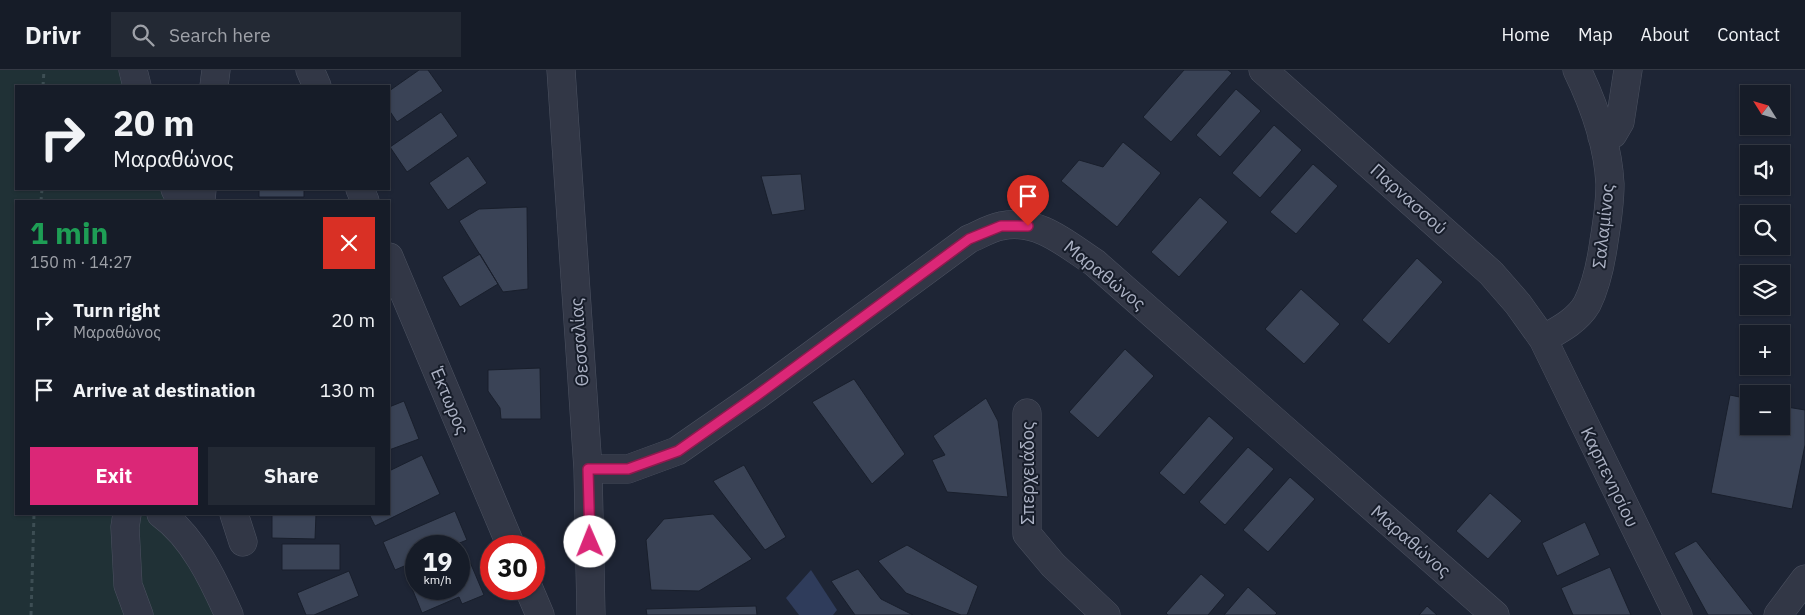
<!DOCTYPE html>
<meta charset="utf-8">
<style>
:root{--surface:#161c28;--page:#232934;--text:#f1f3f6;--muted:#9ea1a8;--line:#353a45;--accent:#db2777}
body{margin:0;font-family:"IBM Plex Sans",sans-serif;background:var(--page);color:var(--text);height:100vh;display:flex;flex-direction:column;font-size:19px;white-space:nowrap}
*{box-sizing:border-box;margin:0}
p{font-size:16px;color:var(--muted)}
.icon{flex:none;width:28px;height:28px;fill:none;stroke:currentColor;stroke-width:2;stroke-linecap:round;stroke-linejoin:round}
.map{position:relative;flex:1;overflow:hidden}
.panel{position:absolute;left:15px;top:130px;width:375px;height:315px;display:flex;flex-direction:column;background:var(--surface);border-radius:0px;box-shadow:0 1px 4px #0004,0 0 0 1px var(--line)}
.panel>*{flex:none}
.top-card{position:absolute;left:15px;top:15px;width:375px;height:105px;border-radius:0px;box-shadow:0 1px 4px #0004,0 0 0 1px var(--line);background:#161c28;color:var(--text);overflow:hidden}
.needle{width:32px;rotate:307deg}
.buttons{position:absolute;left:1740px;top:15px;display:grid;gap:10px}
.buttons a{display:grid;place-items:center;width:50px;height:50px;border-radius:0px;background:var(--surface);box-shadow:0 1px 4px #0004,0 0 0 1px var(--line);font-size:25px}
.speed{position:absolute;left:405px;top:465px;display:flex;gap:10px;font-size:25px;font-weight:700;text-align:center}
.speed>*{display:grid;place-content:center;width:65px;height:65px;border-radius:50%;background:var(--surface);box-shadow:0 1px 4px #0004,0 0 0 1px var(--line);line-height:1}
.speed small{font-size:12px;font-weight:400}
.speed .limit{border:8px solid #d22;background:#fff;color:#111}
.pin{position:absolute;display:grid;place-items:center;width:42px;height:42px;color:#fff;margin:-51px -21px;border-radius:50% 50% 50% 0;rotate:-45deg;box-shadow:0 0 5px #0007}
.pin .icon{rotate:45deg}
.me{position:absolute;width:55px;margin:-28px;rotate:359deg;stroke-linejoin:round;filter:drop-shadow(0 0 4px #0008)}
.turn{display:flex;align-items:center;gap:18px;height:105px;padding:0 15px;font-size:22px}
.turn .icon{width:65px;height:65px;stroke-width:2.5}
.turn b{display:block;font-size:35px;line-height:42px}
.round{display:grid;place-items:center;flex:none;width:52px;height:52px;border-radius:0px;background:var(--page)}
.head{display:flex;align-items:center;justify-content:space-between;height:85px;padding:0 15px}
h1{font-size:30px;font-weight:700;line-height:38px;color:#1e9e55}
.cta{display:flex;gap:10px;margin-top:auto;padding:10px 15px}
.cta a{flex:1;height:58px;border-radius:0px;background:var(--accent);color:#fff;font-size:20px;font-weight:700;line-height:58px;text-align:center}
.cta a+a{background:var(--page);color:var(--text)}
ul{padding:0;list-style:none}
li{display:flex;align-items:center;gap:15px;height:70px;padding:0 15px}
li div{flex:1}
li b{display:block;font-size:19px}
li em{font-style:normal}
header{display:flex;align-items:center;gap:30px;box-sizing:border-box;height:70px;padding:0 25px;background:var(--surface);border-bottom:1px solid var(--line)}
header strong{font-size:24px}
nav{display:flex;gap:28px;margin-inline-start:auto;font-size:18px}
.search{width:350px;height:45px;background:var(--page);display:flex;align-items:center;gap:12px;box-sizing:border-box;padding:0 18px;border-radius:0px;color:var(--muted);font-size:19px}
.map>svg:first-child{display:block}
.green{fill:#203136}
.water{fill:#2f3c5b}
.building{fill:#3a4356;stroke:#191f2c}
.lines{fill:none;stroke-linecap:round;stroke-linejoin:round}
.minor-casing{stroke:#4c5261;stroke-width:29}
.path{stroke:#3d4e54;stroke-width:3;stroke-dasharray:4 4;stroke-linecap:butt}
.minor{stroke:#323746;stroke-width:28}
.route-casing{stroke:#8e194d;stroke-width:12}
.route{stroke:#db2777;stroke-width:9}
.labels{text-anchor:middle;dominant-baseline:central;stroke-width:4;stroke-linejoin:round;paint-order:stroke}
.street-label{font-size:18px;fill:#abb1c3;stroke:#171d2a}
</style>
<header>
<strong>Drivr</strong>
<div class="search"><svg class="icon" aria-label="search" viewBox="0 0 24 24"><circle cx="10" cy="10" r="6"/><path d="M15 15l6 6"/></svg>Search here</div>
<nav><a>Home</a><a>Map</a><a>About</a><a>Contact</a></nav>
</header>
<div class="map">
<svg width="1805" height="545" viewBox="0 0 1805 545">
<rect width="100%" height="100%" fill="#1e2535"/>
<path class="green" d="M0,0H118L123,16H16V119H165L173,131H16V444H133L150,447L184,476L218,545H0Z"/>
<path class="water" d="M811,500L837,540L833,545H799L786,528Z"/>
<path class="building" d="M419,0H428L443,21L397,52L389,40V21Z
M1184,0H1228L1232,3L1171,72L1143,47Z
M1236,19L1261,41L1220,87L1196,65Z
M441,42L458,66L407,102L390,77Z
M1274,55L1302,80L1260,128L1232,103Z
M1123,72L1161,103L1117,157L1061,111L1079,90L1103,97Z
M468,86L487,113L448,140L429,113Z
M1313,94L1338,116L1296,164L1270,142Z
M801,104L805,140L772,145L761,106Z
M259,119H304V127H259Z
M1200,127L1228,152L1179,207L1151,182Z
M527,137L528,219L503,222L459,151L479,139Z
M480,184L498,214L460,237L442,207Z
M1417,188L1443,212L1389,274L1362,250Z
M1301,219L1340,254L1304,294L1265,259Z
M1125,279L1154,306L1098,368L1069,342Z
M540,298L541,349H501L500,338L488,321V300Z
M854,309L905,384L872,414L812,332Z
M1730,325L1749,329V356H1781V336L1805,340V375L1792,439L1711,423Z
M986,328L998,351L1008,427L947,422L932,390L945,385L933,366Z
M404,331L419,369L389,380V337Z
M1209,346L1234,368L1184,425L1159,403Z
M1248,377L1274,399L1225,455L1199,432Z
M422,385L440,424L375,456L369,444H389V401Z
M744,395L786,467L765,480L713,411Z
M1290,407L1315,429L1268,482L1243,460Z
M1490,423L1522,451L1488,489L1456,461Z
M455,441L467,470L452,476H416V491L395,500L383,472Z
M272,444H316L315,469L272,468Z
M713,444L752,489L699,521L651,520L646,470L664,449Z
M1585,452L1600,485L1557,506L1542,473Z
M1696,471L1754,545H1708L1674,483Z
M282,474H340V500H282Z
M907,475L978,516L967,545H961L906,523L878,491Z
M470,492L484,525L462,534L459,527L422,543L411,516L416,514V519H459V496Z
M1610,497L1631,545H1573L1561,518Z
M858,499L881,529L913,545H855L831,511Z
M349,501L359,526L314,545H306L297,523Z
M1201,504L1225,525L1208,545H1168L1166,543Z
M1248,517L1277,543L1275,545H1224Z
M756,536L757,545H647L646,539Z
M1427,536L1437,545H1419Z"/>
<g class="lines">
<g class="minor-casing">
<path id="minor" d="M133,0L137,16
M310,0L317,16
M561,0L588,399L591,545
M1263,0L1491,203L1518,234L1543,269L1678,545
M214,16L216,0
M1602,67L1613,64L1620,52L1628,0
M175,119L181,131
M360,119L365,131
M201,131L202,119
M389,187L511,476
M1543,269C1559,260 1577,251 1587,234C1597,214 1601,193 1604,171C1607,153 1610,133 1610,114C1608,75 1594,35 1577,0
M1027,343V464L1053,495L1106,545
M588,399H628L677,381L756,326L969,169C979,165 990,158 1001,156C1038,148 1066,174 1095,193L1495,545
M127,444L125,457L128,515L139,545
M161,444C193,467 213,509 229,545
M234,444L243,472
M529,519L540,545
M1778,545L1805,509"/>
</g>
<path class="path" d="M43,16L44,0
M41,131L42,119
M31,545L34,444"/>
<use href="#minor" class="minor"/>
</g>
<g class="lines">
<g class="route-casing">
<path id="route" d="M590,472L588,399H628L678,381L756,326L969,169L1001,156H1028"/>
</g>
<use href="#route" class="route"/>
</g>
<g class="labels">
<g class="street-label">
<text transform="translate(1409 129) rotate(42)">Παρνασσού</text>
<text transform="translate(1603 156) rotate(-84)">Σαλαμίνος</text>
<text transform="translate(1105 205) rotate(39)">Μαραθώνος</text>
<text transform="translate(579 272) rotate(-94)">Θεσσαλίας</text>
<text transform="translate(450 331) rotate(67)">Έκτωρος</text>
<text transform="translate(1027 403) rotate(-90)">Σπερχειάδος</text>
<text transform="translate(1610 407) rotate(64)">Καρπενησίου</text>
<text transform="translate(1411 471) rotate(41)">Μαραθώνος</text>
</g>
</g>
</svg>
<div class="buttons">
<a><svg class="needle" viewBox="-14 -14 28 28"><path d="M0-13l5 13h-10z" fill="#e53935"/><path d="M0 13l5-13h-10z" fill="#9ea1a8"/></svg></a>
<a><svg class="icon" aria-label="sound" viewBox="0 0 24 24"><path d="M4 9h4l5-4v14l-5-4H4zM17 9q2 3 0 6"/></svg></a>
<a><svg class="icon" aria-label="search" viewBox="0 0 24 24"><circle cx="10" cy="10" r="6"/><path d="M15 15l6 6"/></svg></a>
<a><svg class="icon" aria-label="layers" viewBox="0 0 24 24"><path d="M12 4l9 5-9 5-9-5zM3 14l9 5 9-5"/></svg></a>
<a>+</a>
<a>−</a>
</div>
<div class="speed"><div>19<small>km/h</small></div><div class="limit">30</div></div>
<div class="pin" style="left:1028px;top:156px;background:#d93025"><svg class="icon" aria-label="arrive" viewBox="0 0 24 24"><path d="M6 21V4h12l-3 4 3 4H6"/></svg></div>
<svg class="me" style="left:590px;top:472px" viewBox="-20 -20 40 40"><circle r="19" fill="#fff"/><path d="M0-13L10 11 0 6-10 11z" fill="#db2777"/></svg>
<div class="top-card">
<div class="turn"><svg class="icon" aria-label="right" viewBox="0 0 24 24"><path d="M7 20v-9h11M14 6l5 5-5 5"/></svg><div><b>20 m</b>Μαραθώνος</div></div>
</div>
<section class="panel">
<div class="head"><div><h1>1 min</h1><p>150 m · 14:27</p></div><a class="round" style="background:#d93025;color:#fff"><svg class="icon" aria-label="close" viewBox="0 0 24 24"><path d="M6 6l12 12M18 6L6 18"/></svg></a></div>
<ul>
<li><svg class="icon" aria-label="right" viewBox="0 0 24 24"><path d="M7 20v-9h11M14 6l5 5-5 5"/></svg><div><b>Turn right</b><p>Μαραθώνος</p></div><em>20 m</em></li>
<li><svg class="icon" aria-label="arrive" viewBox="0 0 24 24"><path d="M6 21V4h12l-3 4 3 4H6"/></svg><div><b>Arrive at destination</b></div><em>130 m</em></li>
</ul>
<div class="cta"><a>Exit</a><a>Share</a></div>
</section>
</div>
